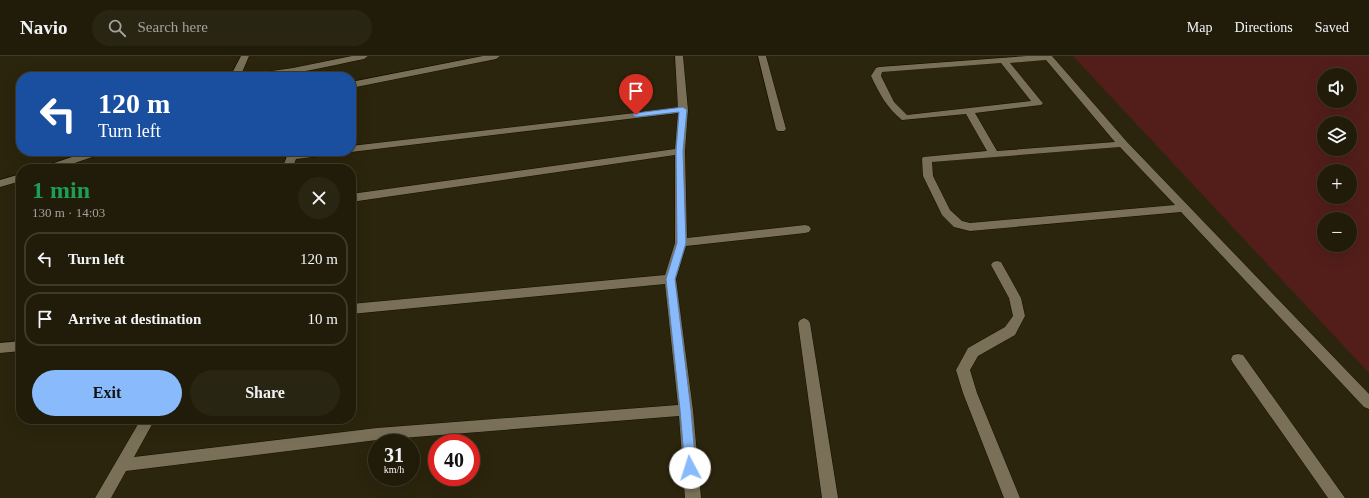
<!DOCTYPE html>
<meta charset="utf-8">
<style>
:root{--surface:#211c0a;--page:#292513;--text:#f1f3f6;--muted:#a2a19c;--line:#3e3a2b;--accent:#88bafc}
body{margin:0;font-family:"Times New Roman",serif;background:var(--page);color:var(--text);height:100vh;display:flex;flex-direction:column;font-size:15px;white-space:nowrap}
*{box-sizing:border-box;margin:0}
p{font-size:13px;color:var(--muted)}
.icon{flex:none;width:22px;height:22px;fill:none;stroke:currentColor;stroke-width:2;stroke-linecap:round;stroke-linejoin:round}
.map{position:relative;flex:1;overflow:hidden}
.panel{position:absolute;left:16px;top:108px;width:340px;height:260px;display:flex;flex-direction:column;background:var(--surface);border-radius:16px;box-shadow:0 4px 16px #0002,0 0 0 1px var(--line)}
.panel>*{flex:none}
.guide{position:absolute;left:16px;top:16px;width:340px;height:84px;border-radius:16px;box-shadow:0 4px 16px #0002,0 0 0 1px var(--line);background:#1a4fa0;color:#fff;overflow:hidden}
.buttons{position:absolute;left:1317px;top:12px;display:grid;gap:8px}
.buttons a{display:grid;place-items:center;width:40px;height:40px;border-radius:50%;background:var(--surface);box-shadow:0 4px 16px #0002,0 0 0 1px var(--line);font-size:20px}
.speed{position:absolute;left:368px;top:378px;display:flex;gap:8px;font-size:20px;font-weight:700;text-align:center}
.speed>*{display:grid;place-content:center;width:52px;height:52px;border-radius:50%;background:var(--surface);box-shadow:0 4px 16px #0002,0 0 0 1px var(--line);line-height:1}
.speed small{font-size:10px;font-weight:400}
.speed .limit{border:6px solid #d22;background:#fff;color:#111}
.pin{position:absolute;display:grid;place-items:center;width:34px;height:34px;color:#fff;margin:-41px -17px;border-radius:50% 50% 50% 0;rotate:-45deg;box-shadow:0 0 4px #0007}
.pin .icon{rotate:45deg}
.me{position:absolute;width:44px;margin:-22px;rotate:355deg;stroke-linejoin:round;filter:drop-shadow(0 0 3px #0008)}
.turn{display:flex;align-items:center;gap:14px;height:84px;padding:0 16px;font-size:18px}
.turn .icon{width:52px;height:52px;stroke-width:2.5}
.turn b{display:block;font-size:28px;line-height:34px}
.round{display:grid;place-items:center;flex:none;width:42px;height:42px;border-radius:21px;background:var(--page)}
.head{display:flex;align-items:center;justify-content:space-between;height:68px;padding:0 16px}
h1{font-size:24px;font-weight:700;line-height:30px;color:#1e9e55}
.action{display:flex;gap:8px;margin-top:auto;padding:8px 16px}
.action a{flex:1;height:46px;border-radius:24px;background:var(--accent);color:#111;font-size:16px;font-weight:700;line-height:46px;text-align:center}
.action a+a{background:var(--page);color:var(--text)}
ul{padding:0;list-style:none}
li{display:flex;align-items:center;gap:12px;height:54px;margin:0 8px 6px;padding:0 8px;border:2px solid var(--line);border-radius:16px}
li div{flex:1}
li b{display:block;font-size:15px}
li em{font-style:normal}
header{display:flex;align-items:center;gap:24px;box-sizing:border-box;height:56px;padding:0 20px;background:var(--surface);border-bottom:1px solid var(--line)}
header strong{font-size:19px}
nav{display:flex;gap:22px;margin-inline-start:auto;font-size:14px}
.search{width:280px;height:36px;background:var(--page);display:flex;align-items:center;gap:10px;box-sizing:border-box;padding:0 14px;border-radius:22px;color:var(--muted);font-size:15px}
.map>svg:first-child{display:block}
.green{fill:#531e1a;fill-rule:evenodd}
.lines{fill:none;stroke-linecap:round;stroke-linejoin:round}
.minor-casing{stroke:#140e00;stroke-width:1}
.minor{fill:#797057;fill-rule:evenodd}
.route{fill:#88bafc;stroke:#5879a4}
</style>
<header>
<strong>Navio</strong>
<div class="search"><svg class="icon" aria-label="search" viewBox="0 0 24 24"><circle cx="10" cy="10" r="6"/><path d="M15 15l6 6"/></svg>Search here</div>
<nav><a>Map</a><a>Directions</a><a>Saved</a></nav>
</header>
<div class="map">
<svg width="1369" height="442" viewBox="0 0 1369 442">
<rect width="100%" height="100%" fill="#2c250d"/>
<path class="green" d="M1073,0H1369V317ZM1324,19H1350V45H1324ZM1324,67H1350V93H1324ZM1324,115H1350V141H1324ZM1324,163H1350V189H1324Z"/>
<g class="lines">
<g class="minor-casing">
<path id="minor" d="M241,0H249L240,21H230Z
M352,0H368L364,3C325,11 286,21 245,21L250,18L293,12Z
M483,0H500L496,3L351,32V26Z
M675,0H683L688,54L685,95L687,182L805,169L809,170L811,173L809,176L805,177L686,190L676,223L693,354L701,442H685L679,360L377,384L126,415L111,442H95L141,363H155L134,401L377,372L678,349L665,228L351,258V248L665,219L675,187V99L351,146V138L675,93L678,57L351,96L347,95H351V90L678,52Z
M758,0H766L786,73L784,75H778L776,73Z
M1027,0H1052L1127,86L1369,338V353L1364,351L1181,156L970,175L954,171L942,159L923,120L922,103L923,101L987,95L966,58L902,64C887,52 879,37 871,20L876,12L879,11ZM1046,4L1115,86L997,95L975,57L1041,49L1043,47L1041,45L1010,7ZM1001,7L1031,45L907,59L894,46L881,20L882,16ZM1120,91L1175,149L970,167L962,165L950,154L933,120L932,106Z
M90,95H105L104,97L57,113H41L42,111Z
M289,95H341L336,98L296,103L292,113H282Z
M21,118V125L0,131V124Z
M997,205L1001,206L1021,242L1025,260L1015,279L978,300L970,314L977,337L1020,442H1004L963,337L956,314L968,292L1005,271L1013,260L1009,242L991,209L993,206Z
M804,262L808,264L810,267L838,442H822L798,267L800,264Z
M21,285V295L0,297V287Z
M1238,298L1243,299L1345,442H1328L1233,307L1231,303L1233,299Z"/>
</g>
<use href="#minor" class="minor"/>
</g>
<path class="route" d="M683,51L687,54L683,95L686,187L675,223L691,354L696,412L694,416L690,418L686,416L685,412L680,354L666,223L677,187L676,95L679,56L636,61L632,59L636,57Z"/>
</svg>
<div class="buttons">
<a><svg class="icon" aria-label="sound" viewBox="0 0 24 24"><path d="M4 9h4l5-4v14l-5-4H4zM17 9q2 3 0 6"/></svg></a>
<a><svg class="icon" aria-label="layers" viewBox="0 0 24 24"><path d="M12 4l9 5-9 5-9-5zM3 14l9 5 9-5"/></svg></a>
<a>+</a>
<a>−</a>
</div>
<div class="speed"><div>31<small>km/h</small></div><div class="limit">40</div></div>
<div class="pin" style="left:636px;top:59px;background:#d93025"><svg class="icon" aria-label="arrive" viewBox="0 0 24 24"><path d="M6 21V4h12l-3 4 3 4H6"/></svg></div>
<svg class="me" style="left:690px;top:412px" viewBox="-20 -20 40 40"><circle r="19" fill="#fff"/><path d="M0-13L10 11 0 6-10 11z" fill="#88bafc"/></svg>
<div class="guide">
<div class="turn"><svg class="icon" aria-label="left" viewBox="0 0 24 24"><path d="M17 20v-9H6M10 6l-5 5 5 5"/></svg><div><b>120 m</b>Turn left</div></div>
</div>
<section class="panel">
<div class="head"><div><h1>1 min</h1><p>130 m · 14:03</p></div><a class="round"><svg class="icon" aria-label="close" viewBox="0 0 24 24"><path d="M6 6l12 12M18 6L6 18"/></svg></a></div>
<ul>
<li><svg class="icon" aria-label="left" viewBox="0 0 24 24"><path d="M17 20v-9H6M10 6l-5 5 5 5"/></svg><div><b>Turn left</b></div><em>120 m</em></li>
<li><svg class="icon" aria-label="arrive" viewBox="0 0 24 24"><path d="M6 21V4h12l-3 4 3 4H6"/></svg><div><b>Arrive at destination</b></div><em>10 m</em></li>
</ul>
<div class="action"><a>Exit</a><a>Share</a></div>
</section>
</div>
